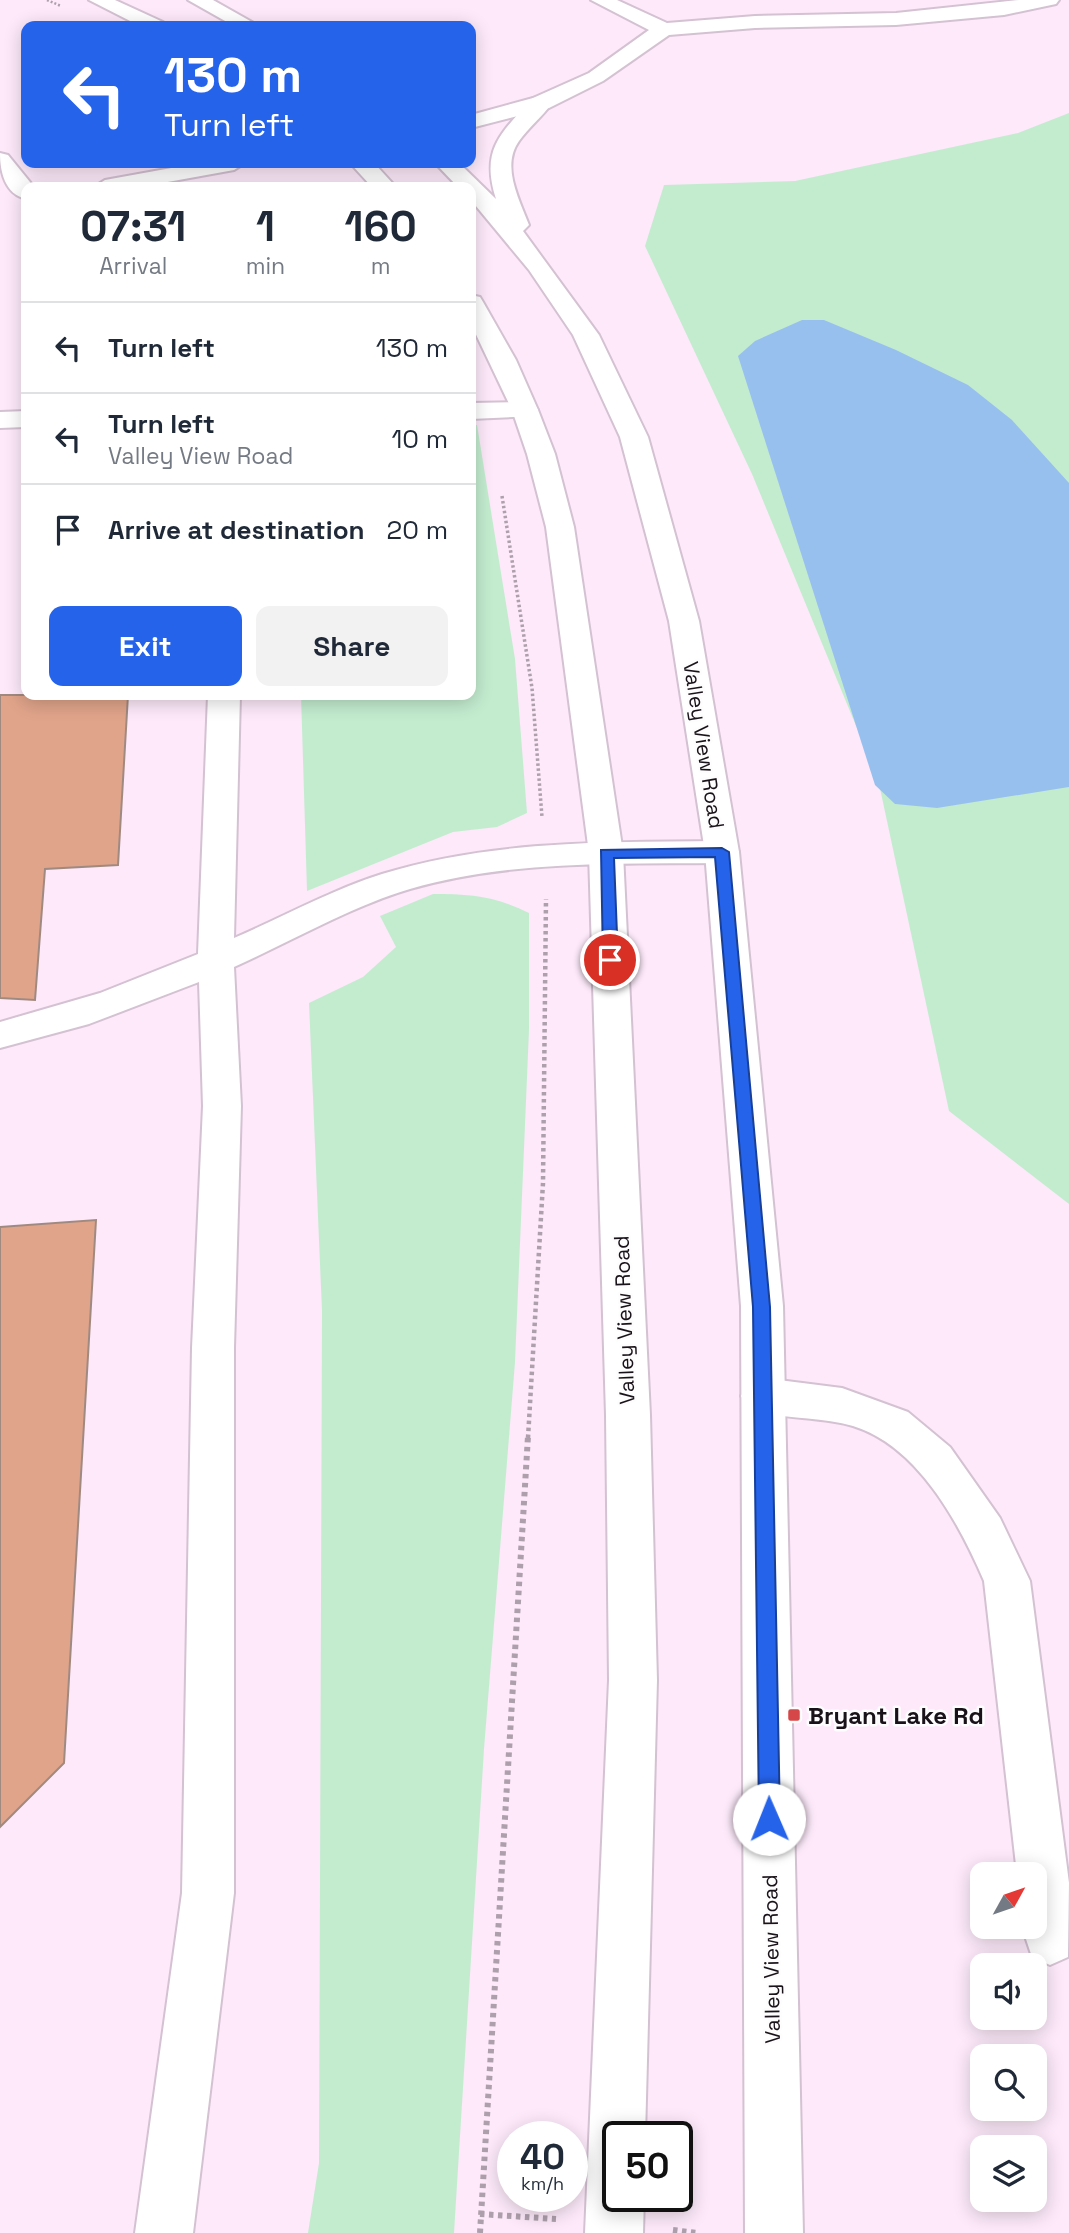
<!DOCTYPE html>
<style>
:root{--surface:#fff;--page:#f2f2f3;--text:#1f2937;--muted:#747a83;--line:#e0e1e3;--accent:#2563eb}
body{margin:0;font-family:"Space Grotesk",sans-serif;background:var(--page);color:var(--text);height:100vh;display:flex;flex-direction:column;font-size:26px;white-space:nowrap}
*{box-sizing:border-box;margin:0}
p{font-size:23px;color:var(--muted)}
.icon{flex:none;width:38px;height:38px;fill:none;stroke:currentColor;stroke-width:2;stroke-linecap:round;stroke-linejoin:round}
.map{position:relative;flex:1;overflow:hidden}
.panel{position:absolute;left:21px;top:182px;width:455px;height:518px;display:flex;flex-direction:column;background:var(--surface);border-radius:14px;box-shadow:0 4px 18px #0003}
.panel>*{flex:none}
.banner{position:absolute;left:21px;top:21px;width:455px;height:147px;border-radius:14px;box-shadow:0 4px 18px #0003;background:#2563eb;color:#fff;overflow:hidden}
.needle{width:46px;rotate:50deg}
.buttons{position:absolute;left:970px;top:1862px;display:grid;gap:14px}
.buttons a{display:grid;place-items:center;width:77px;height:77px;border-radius:14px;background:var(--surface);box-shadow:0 4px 18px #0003;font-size:35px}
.speed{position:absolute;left:497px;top:2121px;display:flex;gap:14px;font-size:35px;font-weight:700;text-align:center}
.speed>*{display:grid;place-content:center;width:91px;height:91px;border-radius:50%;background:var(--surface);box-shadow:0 4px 18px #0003;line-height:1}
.speed small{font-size:18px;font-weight:400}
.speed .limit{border:4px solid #111;border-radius:10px;background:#fff;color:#111}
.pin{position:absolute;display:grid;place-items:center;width:60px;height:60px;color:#fff;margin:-30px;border:4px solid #fff;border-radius:50%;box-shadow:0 2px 7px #0007}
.me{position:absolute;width:77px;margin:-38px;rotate:359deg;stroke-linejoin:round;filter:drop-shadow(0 0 5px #0008)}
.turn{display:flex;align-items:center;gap:24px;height:147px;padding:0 28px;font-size:32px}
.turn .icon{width:91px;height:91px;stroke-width:2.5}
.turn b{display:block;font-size:49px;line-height:60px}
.eta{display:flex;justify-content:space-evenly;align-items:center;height:119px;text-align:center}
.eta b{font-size:42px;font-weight:700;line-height:49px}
.cta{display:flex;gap:14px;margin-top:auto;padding:14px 28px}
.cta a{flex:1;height:80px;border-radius:14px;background:var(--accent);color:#fff;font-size:28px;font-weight:700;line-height:80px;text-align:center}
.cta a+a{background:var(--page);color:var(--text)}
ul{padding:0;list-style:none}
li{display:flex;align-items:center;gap:21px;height:91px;padding:0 28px;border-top:2px solid var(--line)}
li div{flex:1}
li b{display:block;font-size:26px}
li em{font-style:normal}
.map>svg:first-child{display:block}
.green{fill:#c3eccf}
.water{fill:#98c0ef}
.building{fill:#e0a48a;stroke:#a08a80;stroke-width:2}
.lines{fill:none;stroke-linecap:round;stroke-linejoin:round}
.minor-casing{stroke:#d4c1d2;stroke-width:4}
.major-casing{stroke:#d4c1d2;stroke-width:4}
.path-far3{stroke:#ae9fac;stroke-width:2.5;stroke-dasharray:2 2;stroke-linecap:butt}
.path-far2{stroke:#ae9fac;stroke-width:3.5;stroke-dasharray:2.5 2.5;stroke-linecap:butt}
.path-far1{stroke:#ae9fac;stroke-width:4.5;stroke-dasharray:3.5 3.5;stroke-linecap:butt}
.path{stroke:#ae9fac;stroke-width:6;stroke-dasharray:4.5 4.5;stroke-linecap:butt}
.minor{fill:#fff;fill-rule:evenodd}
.major{fill:#fff;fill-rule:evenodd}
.route{fill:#2563eb;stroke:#184099;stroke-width:2}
.poi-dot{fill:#d64749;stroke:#fdfdfd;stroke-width:2.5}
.labels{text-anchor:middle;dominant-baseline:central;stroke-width:5;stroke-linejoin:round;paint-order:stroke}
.street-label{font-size:21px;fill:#191218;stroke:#fdfdfd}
.near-poi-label{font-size:24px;font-weight:bold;fill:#191218;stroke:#fdfdfd;text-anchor:start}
</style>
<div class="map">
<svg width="1069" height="2233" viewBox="0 0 1069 2233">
<rect width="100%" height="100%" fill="#fde9fa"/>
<path class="green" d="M1069,113V1204L949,1111L878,779L752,474L645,246L664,185L795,181L1018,133Z
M471,425H477L515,659L527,813L497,827L453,832L307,891L301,695H471Z
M433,894C471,894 495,896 529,913V1030L515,1362L484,1749L454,2233H308L319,2163L322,1311L309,1003L363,977L396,947L380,916Z"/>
<path class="water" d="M802,320H824L896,350L968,385L1012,420L1069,483V787L937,808L895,804L875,785L738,356L755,341Z"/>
<path class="building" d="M0,695H128L118,865L45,869L35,1000L0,998Z
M96,1220L64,1763L0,1827V1227Z"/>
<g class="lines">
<g class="minor-casing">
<path id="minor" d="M591,0H617L667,23L755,16L896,13L1019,0H1059L1056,4L1004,15L896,25L755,28L669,35L603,81L549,108L471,128V115L533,98L589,73L649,30Z
M0,153L8,155L34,187H26V199C5,194 0,172 0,153Z
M199,163H245L234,170L140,187H94L105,180Z
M525,402L534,404L538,410L534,416L471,419V403Z
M26,411V427L0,428V412Z
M208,695H240L234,938C283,917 331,890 382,874C492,840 608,842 722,841L734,844L739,852L734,860L722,863C618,864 510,860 410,889C352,906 290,942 234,967L241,1106L234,1348V1893L193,2233H135L182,1893L192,1348L203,1106L199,982L89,1024L0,1048V1022L100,993L198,954Z
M763,1378L842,1388L908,1412L950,1447L1000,1518L1030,1581L1069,1883L1068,1957L1050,1965L1032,1957L1022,1927H1034V1874H1017L984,1581C959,1523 918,1446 853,1426C819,1416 782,1420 748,1409L741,1396L748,1383Z"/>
</g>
<g class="major-casing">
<path id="major" d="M89,0H115L163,22L166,26H140Z
M188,0H213L259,26H234Z
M541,97L552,103C542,117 529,127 519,141C501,166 519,199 529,225L523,231L599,335L648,437L699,621L739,852L783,1306L803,2233H745L741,1306L705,852L669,621L620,437L573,335L529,270L471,200V187H458L435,163H459L496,199C480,149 501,133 533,98Z
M350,163H374L396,187H372Z
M471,295L480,297L483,302L516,360L538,410L555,454L574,527L623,853L650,1415L657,1680L645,2137H618V2196H644L643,2233H585L609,1680L606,1415L589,853L546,527L527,454L512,410L471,324Z"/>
</g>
<path class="path-far3" d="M47,0L61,6"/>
<path class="path-far2" d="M502,496L532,688L542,817"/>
<path class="path-far1" d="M528,1438L543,1183L546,899"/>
<path class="path" d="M480,2214L556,2219
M673,2230L697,2233
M480,2233L528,1436"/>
<use href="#minor" class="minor"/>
<use href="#major" class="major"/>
</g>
<path class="route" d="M722,848L729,852L770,1307L780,1819L776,1826L769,1829L762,1826L759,1819L753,1307L715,857L614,858L618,960L610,965L603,960L601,850Z"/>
<rect class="poi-dot" x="787" y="1708" width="14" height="14" rx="3.5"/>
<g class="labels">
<g class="street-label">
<text transform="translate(704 745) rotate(81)">Valley View Road</text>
<text transform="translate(624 1320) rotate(-92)">Valley View Road</text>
<text transform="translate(771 1959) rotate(-91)">Valley View Road</text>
</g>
<g class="near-poi-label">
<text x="808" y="1715">Bryant Lake Rd</text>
</g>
</g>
</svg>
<div class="buttons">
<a><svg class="needle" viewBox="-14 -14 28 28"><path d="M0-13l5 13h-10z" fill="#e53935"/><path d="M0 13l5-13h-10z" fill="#747a83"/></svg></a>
<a><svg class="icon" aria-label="sound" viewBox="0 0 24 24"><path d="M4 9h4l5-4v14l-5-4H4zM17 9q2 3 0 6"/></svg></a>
<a><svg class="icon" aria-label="search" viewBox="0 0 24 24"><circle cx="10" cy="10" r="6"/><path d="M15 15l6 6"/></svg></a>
<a><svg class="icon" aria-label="layers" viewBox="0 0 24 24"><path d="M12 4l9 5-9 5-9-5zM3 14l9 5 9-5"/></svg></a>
</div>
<div class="speed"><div>40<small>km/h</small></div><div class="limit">50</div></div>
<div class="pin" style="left:610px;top:960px;background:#d93025"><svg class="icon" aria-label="arrive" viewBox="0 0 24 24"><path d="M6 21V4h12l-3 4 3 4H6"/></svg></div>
<svg class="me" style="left:769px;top:1819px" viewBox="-20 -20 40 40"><circle r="19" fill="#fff"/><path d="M0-13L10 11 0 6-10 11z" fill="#2563eb"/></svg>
<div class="banner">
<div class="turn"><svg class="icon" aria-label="left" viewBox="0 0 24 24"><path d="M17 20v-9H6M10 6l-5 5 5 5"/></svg><div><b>130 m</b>Turn left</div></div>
</div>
<section class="panel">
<div class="eta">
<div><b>07:31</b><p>Arrival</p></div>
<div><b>1</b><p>min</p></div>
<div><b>160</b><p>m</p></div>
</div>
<ul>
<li><svg class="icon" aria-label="left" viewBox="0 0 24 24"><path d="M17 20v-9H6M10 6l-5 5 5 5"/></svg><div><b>Turn left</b></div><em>130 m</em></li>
<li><svg class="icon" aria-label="left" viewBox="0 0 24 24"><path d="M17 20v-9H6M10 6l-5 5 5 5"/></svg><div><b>Turn left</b><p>Valley View Road</p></div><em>10 m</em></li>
<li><svg class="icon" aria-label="arrive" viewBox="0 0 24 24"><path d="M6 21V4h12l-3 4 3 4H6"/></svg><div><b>Arrive at destination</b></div><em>20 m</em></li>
</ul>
<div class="cta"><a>Exit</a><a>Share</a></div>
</section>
</div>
